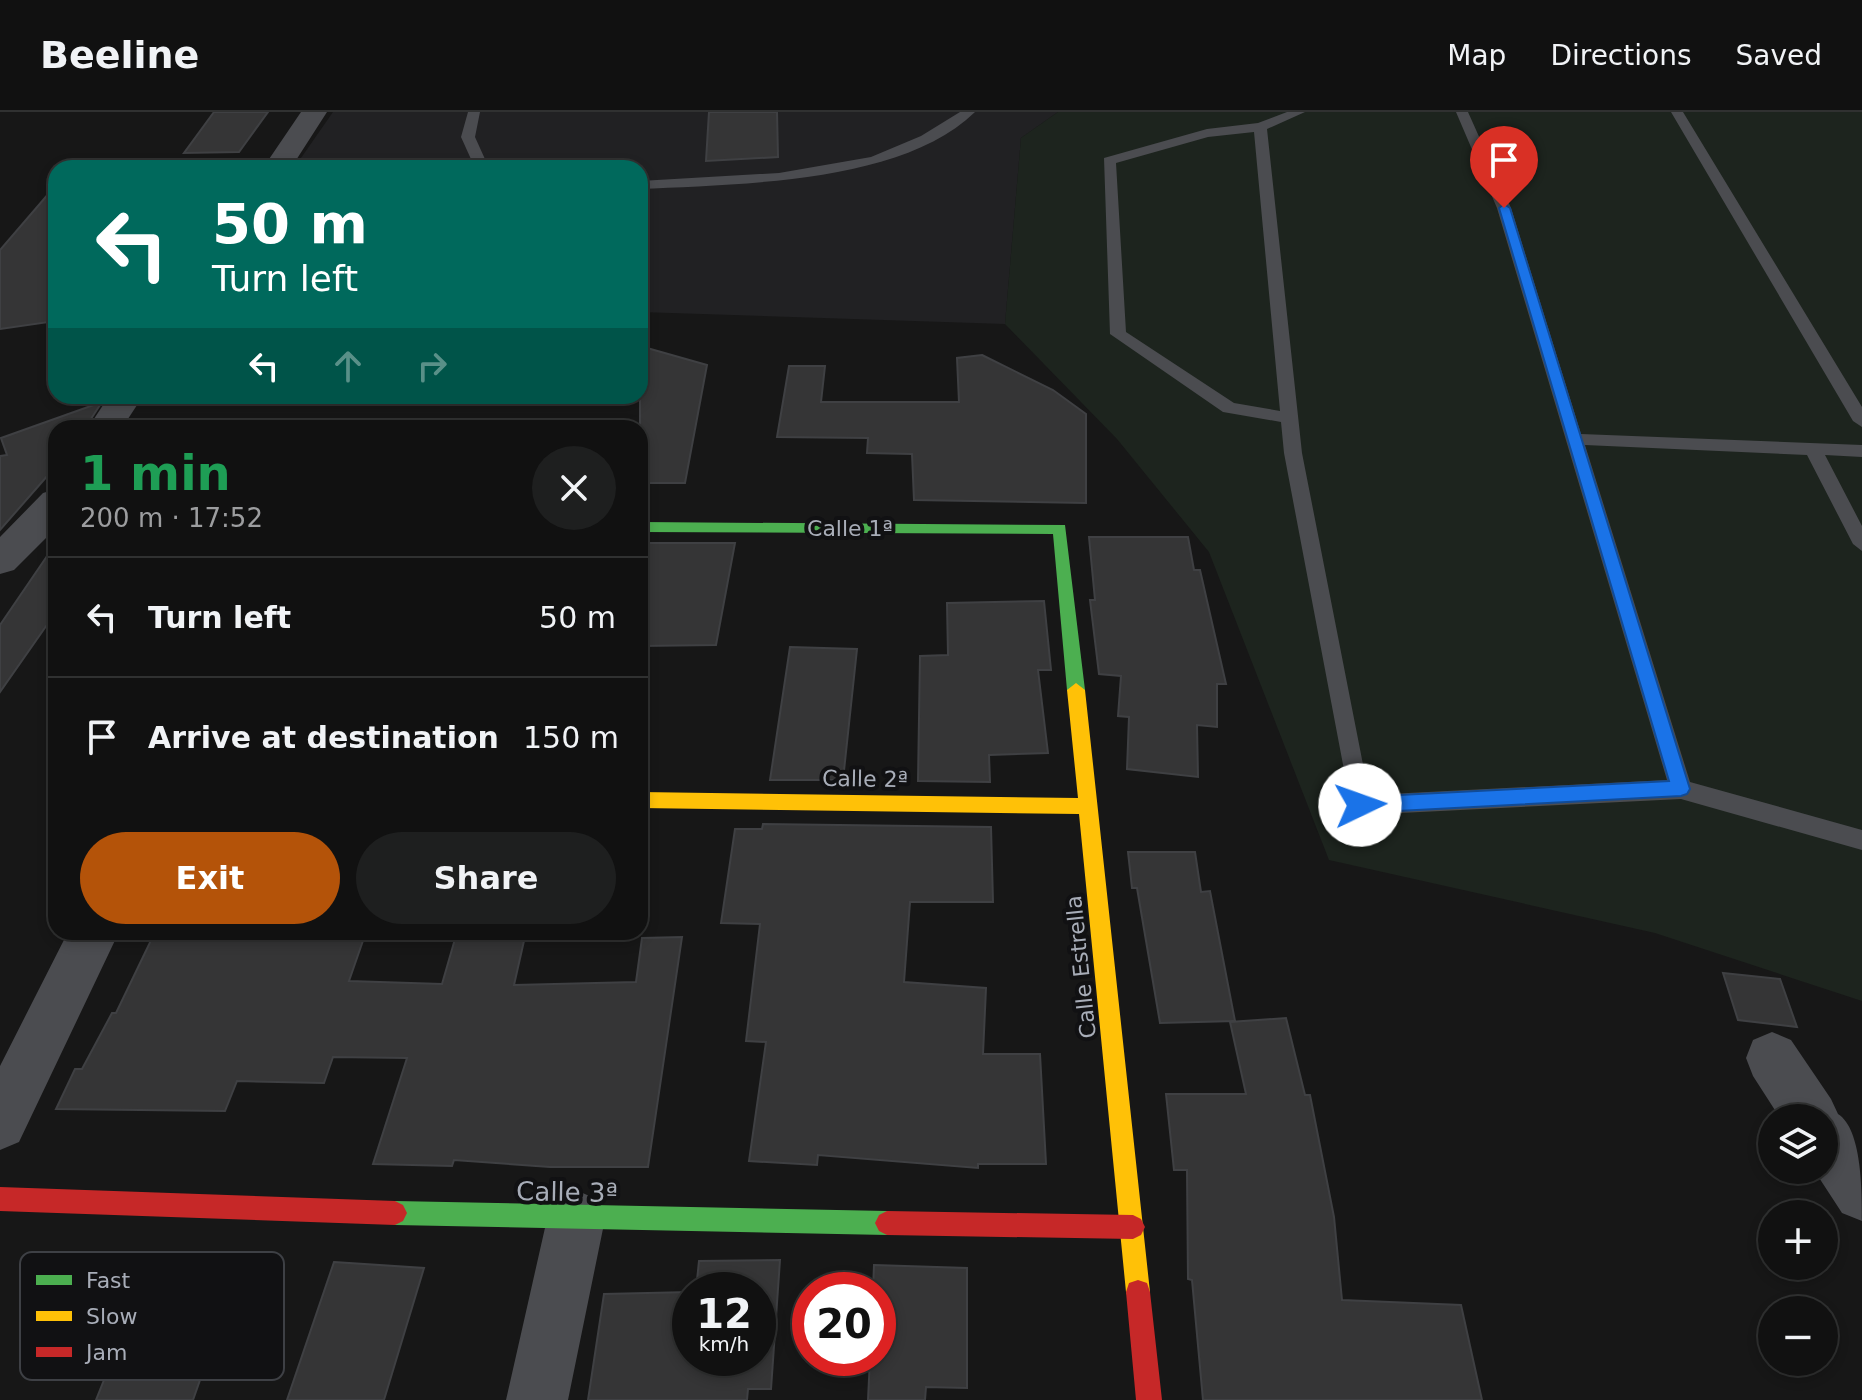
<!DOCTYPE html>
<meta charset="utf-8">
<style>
:root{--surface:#111;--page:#1e1f1f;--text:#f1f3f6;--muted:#9c9d9f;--line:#303131;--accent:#b45309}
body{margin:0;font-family:"DejaVu Sans",sans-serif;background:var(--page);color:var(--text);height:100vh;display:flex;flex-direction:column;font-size:30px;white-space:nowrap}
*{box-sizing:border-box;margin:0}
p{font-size:26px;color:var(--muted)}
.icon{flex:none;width:44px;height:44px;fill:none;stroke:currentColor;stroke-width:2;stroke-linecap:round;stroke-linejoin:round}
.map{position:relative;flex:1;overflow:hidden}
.details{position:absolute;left:48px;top:308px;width:600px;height:520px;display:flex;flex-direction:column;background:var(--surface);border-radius:24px;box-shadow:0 4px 12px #0003,0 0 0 2px var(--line)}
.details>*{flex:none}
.banner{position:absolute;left:48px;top:48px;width:600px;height:244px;border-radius:24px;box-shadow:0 4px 12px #0003,0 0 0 2px var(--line);background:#00695c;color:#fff;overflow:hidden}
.tools{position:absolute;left:1758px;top:992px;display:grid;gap:16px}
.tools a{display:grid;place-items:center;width:80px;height:80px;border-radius:50%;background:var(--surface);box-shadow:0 4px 12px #0003,0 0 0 2px var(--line);font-size:40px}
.speed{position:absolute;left:672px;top:1160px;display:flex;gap:16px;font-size:40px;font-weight:700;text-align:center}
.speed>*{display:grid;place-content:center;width:104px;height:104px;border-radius:50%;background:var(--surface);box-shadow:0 4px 12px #0003,0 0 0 2px var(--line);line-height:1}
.speed small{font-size:20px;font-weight:400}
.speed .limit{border:12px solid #d22;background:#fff;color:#111}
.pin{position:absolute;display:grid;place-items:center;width:68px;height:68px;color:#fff;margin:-82px -34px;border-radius:50% 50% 50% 0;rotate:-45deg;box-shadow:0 0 8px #0007}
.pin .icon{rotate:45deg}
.me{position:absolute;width:88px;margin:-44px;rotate:87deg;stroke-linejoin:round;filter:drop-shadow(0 0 6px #0008)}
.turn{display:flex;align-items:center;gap:28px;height:168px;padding:0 32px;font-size:36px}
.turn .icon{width:104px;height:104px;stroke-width:2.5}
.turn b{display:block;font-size:56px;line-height:68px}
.lanes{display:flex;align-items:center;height:76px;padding:0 32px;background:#0003;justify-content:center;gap:40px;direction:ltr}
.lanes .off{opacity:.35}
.round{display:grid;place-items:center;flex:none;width:84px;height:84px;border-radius:42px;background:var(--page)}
.headline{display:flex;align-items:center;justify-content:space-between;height:136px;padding:0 32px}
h1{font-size:48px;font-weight:800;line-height:60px;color:#1e9e55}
.button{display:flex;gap:16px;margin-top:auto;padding:16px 32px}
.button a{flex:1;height:92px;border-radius:48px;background:var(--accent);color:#fff;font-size:32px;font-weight:800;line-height:92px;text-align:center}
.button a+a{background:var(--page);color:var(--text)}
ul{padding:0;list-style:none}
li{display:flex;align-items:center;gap:24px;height:120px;padding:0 32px;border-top:2px solid var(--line)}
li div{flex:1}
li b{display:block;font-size:30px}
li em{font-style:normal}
header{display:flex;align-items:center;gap:48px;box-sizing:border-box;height:112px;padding:0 40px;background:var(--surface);border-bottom:2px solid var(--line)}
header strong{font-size:38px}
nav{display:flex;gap:44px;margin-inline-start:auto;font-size:28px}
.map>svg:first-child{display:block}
.built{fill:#212123}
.green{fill:#1d241e}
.building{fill:#353536;stroke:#3f4043;stroke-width:2}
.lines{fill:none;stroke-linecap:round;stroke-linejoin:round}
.lane{fill:#4b4c50;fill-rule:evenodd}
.street{fill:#4b4c50;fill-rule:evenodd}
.fast{fill:#4caf50;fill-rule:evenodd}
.slow{fill:#ffc107;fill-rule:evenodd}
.jam{fill:#c62828;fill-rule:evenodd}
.route{fill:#1a73e8;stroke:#114b97;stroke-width:2}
.labels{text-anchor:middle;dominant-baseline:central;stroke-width:8;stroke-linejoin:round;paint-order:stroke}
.street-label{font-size:22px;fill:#a8adb8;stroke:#111113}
.near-street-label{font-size:26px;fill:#a8adb8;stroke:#111113}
.key{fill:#111113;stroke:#3e4045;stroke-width:2}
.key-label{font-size:22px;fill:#a8adb8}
</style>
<header>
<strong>Beeline</strong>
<nav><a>Map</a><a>Directions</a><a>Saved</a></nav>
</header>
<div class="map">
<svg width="1862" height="1288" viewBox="0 0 1862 1288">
<rect width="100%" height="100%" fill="#171717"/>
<path class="built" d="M333,0H1058L1021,26L1005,212L640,200V56H294Z"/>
<path class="green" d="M1058,0H1862V889L1655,821L1329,748L1209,440L1117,327L1005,212L1021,26Z"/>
<path class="building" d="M214,0H268L239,40L184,41Z
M709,0H777L778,45L706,49Z
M56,73V209L0,217V138Z
M640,234L707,253L685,371H640Z
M982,243L1053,278L1086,302V391L914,388L912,342L867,341L868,326L777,325L789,254H825L821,290H959L957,246Z
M102,290L85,316H56V354L0,418V344L7,343L1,326Z
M1089,425H1188L1194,458H1200L1226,572H1217V615L1197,613L1198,665L1127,657L1129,605L1118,604L1121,564L1099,562L1090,488H1095Z
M56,431V500L0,580V513Z
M645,431H735L716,533L640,534V456Z
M1044,489L1051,558H1038L1048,641L989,643L990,670L918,669L920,544L948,543L947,491Z
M790,535L857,537L843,668H770Z
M763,712L991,715L993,790H910L904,870L986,876L983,942H1040L1046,1052H978V1056L818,1043L817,1053L749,1049L766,930L746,929L760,812L721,811L735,717H762Z
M1128,740H1195L1201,780L1210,779L1235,909L1160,911L1137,776H1132Z
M155,820H366L349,869L442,872L457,820H526L514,873L636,870L642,826L682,825L648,1055H550L454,1048L452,1054L373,1052L407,946L333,945L324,971L237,969L225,999L56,997L75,957H82L112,901H116Z
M1723,861L1780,867L1797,915L1738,908Z
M1286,906L1305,983H1310L1334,1105L1342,1188L1461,1193L1482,1288H1203L1192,1168L1188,1167L1187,1058H1174L1166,982H1246L1230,910Z
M780,1148L771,1277H748L747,1288H588L604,1182L690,1180V1246H758V1178H696L699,1149Z
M334,1150L424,1156L384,1288H287Z
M150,1153L240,1154L193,1288H96Z
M874,1153L967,1156V1276L926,1275L925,1288H868L870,1246H878V1178H873Z"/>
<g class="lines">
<path class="lane" d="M468,0H480L475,25L489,56H475L461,25Z
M960,0H975C902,72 737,72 640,77V69L779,61L871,45L921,24Z
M1287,0H1305L1267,17L1302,341L1369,683L1667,668L1497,96L1456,0H1468L1511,96L1581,322L1862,333V345L1825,343L1862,414V439L1853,432L1807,343L1585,333L1690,670L1862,718V738L1681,687L1360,703L1352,700L1284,341L1281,310L1223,300L1110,222L1104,46L1207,17L1258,11ZM1254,20L1280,299L1234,291L1126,220L1116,51L1208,25Z
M1671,0H1683L1862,295V315L1853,309Z"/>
<path class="street" d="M301,0H327L291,56H263Z
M109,284H143L122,316H88Z
M56,377V416L14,458L0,462V425L43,381Z
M68,820H119L19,1030L0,1038V954Z
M1772,920L1791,928L1831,987L1838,1002C1862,1017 1862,1079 1862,1109L1842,1101L1814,1058H1824V1006H1780L1753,964L1746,946L1753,928Z
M576,1078L596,1087L605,1107L568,1288H506L547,1107L556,1087Z"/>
<path class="fast" d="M640,410L1065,413L1085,578L1076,585L1067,578L1053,422L640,420Z
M395,1089L887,1099L895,1103L899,1111L895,1119L887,1123L395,1113L387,1109L383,1101L387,1093Z"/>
<path class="slow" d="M1076,571L1085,578L1150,1180L1147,1189L1138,1192L1129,1189L1126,1180L1079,702L640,696V680L1078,686L1067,578Z"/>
<path class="jam" d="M0,1075L395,1089L403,1093L407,1101L403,1109L395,1113L0,1099Z
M887,1099L1133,1103L1141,1107L1145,1115L1141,1123L1133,1127L887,1123L879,1119L875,1111L879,1103Z
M1138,1168L1147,1171L1150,1180L1162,1288H1136L1126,1180L1129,1171Z"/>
</g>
<path class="route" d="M1504,92L1510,96L1690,677L1687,682L1681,684L1360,701L1353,698L1350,693L1353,687L1360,685L1669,669L1499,96Z"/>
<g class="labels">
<g class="street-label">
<text x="850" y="416">Calle 1ª</text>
<text transform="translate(865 667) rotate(1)">Calle 2ª</text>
<text transform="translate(1081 855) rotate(-96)">Calle Estrella</text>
</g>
<g class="near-street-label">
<text transform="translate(567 1080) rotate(1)">Calle 3ª</text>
</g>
</g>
<rect x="20" y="1140" width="264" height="128" rx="12" class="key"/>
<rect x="36" y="1163" width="36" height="10" fill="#4caf50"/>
<rect x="36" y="1199" width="36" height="10" fill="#ffc107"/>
<rect x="36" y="1235" width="36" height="10" fill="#c62828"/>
<g class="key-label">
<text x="86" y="1176">Fast</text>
<text x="86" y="1212">Slow</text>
<text x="86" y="1248">Jam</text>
</g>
</svg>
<div class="tools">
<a><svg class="icon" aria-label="layers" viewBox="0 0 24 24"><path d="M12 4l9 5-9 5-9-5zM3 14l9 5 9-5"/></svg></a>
<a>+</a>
<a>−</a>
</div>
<div class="speed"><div>12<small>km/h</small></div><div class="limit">20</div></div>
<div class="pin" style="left:1504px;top:96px;background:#d93025"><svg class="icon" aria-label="arrive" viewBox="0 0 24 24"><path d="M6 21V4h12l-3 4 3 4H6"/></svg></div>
<svg class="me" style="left:1360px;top:693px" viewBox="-20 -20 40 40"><circle r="19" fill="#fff"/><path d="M0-13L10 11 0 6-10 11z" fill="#1a73e8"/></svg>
<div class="banner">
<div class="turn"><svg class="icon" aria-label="left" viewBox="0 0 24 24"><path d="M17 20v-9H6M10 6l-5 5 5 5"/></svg><div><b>50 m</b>Turn left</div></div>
<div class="lanes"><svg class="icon" aria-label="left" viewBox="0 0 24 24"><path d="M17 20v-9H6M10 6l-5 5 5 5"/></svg><svg class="icon off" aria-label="ahead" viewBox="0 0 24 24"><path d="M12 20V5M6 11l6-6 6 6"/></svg><svg class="icon off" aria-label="right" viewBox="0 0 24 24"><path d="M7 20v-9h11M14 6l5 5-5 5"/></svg></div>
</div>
<section class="details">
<div class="headline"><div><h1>1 min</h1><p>200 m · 17:52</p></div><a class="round"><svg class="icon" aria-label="close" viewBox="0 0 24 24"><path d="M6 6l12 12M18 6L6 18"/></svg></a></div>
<ul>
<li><svg class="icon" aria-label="left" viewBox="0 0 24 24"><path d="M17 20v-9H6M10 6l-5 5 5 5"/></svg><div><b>Turn left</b></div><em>50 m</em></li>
<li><svg class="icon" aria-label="arrive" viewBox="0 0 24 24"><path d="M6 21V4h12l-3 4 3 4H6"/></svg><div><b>Arrive at destination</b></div><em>150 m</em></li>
</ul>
<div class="button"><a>Exit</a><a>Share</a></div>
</section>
</div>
